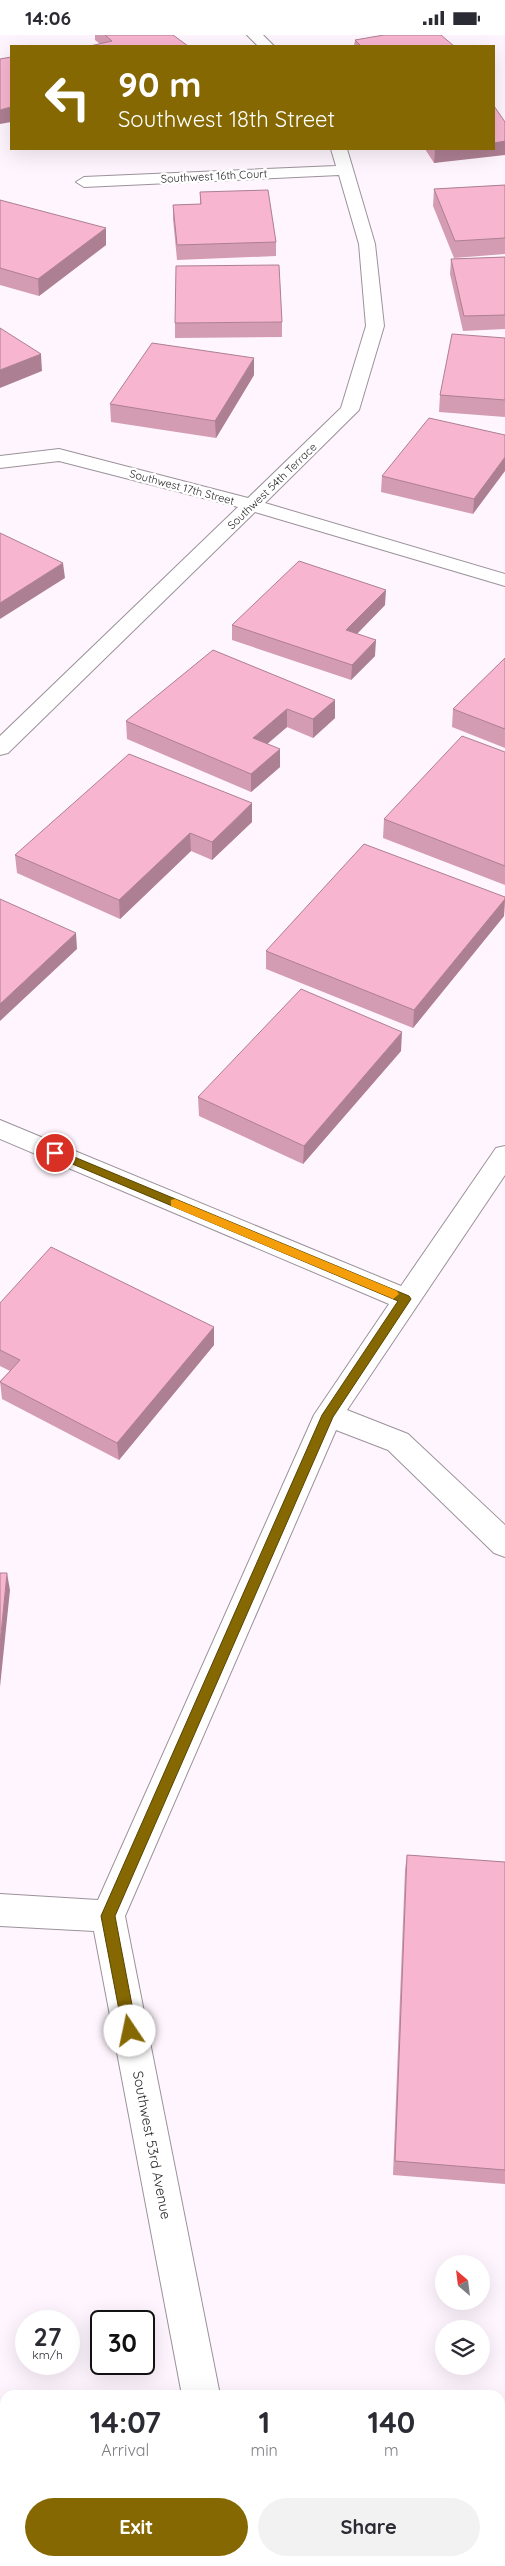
<!DOCTYPE html>
<style>
:root{--surface:#fff;--page:#f2f2f3;--text:#2b2b33;--muted:#7c7c81;--accent:#856801}
body{margin:0;font-family:Quicksand,sans-serif;background:var(--page);color:var(--text);height:100vh;display:flex;flex-direction:column;font-size:19px;white-space:nowrap}
*{box-sizing:border-box;margin:0}
p{font-size:16px;color:var(--muted)}
.icon{flex:none;width:28px;height:28px;fill:none;stroke:currentColor;stroke-width:2;stroke-linecap:round;stroke-linejoin:round}
.map{position:relative;flex:1;overflow:hidden}
.drawer{position:absolute;left:0px;top:2355px;width:505px;height:176px;display:flex;flex-direction:column;background:var(--surface);border-radius:15px 15px 0 0;box-shadow:0 5px 20px #0002}
.drawer>*{flex:none}
.guide{position:absolute;left:10px;top:10px;width:485px;height:105px;border-radius:0px;box-shadow:0 5px 20px #0002;background:#856801;color:#fff;overflow:hidden}
.needle{width:32px;rotate:332deg}
.buttons{position:absolute;left:435px;top:2220px;display:grid;gap:10px}
.buttons a{display:grid;place-items:center;width:55px;height:55px;border-radius:50%;background:var(--surface);box-shadow:0 5px 20px #0002;font-size:25px}
.speed{position:absolute;left:15px;top:2275px;display:flex;gap:10px;font-size:25px;font-weight:700;text-align:center}
.speed>*{display:grid;place-content:center;width:65px;height:65px;border-radius:50%;background:var(--surface);box-shadow:0 5px 20px #0002;line-height:1}
.speed small{font-size:12px;font-weight:400}
.speed .limit{border:2px solid #111;border-radius:8px;background:#fff;color:#111}
.pin{position:absolute;display:grid;place-items:center;width:42px;height:42px;color:#fff;margin:-21px;border:2px solid #fff;border-radius:50%;box-shadow:0 1px 5px #0007}
.me{position:absolute;width:55px;margin:-28px;rotate:349deg;stroke-linejoin:round;filter:drop-shadow(0 0 4px #0008)}
.turn{display:flex;align-items:center;gap:18px;height:105px;padding:0 25px;font-size:22px}
.turn .icon{width:65px;height:65px;stroke-width:2.5}
.turn b{display:block;font-size:35px;line-height:42px}
.eta{display:flex;justify-content:space-evenly;align-items:center;height:85px;text-align:center}
.eta b{font-size:30px;font-weight:800;line-height:35px}
.action{display:flex;gap:10px;margin-top:auto;padding:10px 25px}
.action a{flex:1;height:58px;border-radius:30px;background:var(--accent);color:#fff;font-size:20px;font-weight:800;line-height:58px;text-align:center}
.action a+a{background:var(--page);color:var(--text)}
.status{display:flex;justify-content:space-between;align-items:center;height:35px;padding:0 25px;background:var(--surface);direction:ltr}
.status svg{height:14px;fill:currentColor}
.map>svg:first-child{display:block}
.lines{fill:none;stroke-linecap:round;stroke-linejoin:round}
.minor-casing{stroke:#9b929a;stroke-width:2}
.minor{fill:#fff;fill-rule:evenodd}
.wall{fill:#d49cb3}
.shaded-wall{fill:#ad7f92}
.building{fill:#f7b5d0;stroke:#ad7f92}
.route{fill:#856801;stroke:#564401}
.slow{fill:#f59e0b}
.labels{text-anchor:middle;dominant-baseline:central;stroke-width:5;stroke-linejoin:round;paint-order:stroke}
.far-street-label{font-size:11px;fill:#292629;stroke:#fff}
.street-label{font-size:14px;fill:#292629;stroke:#fff}
</style>
<div class="status"><b>14:06</b><svg viewBox="0 0 49 12"><path d="M0 12V9h3v3zM5 12V6h3v6zM10 12V3h3v9zM15 12V0h3v12zM26 1h20v11H26zM47 4h2v5h-2z"/></svg></div>
<div class="map">
<svg width="505" height="2531" viewBox="0 0 505 2531">
<rect width="100%" height="100%" fill="#fff5fe"/>
<g class="lines">
<g class="minor-casing">
<path id="minor" d="M247,0H263L274,11H258Z
M331,114H347L375,209L384,291L359,375L265,468L505,539V551L255,477L8,718L0,720V701L238,472L59,426L0,433V421L59,414L248,463L341,373L366,291L359,209L339,140L84,152L76,147L84,142L336,131Z
M0,1085L401,1251L496,1113L505,1111V1140L347,1375L408,1399L505,1490V1522L494,1518L388,1415L336,1395L125,1881L220,2360H182L94,1896L0,1891V1859L98,1865L314,1380L389,1269L0,1104Z
M505,2461V2503L500,2505V2463Z
M213,2526H253L254,2531H214Z
M422,2526H466L464,2531H420Z"/>
</g>
<use href="#minor" class="minor"/>
</g>
<path class="wall" d="M95,0H173L100,9L95,5Z
M355,5L454,11H354Z
M425,114H494L434,128Z
M505,150V219L454,223L433,171L434,154Z
M200,157L276,207V221L177,225L173,184V170L200,169Z
M0,165L106,210L39,261L0,250Z
M505,222V294L463,296L450,239L451,224Z
M282,287V302L175,303V288Z
M505,303V382L439,377L440,360Z
M254,340L216,403L111,387L110,369Z
M505,400L473,479L381,457L382,441Z
M385,570L357,599L375,621L351,645L232,605V590Z
M505,623V713L452,692L453,674Z
M335,665V683L313,703L287,692L267,709L280,732L251,757L127,704L126,686Z
M505,717V850L383,803L384,784Z
M252,787L212,825L191,816L120,884L17,838L15,820Z
M505,862L504,881L413,993L266,934V916Z
M401,1016L303,1129L199,1081L198,1062Z
M0,1268L214,1292V1310L119,1425L2,1364L0,1346L10,1336L0,1331Z
M407,1820L505,1827V2149L393,2140L405,1835Z"/>
<path class="shaded-wall" d="M11,72V87L0,89V75Z
M505,106V120L434,128L435,114H494V108Z
M106,193V210L39,261L38,244Z
M41,319L42,336L0,353V335Z
M254,323V340L216,403L215,386Z
M505,422V436L473,479L474,464Z
M63,528L65,543L0,584V568Z
M386,555L385,570L345,611L346,595Z
M376,605L375,621L351,645L352,630Z
M335,665V683L313,703V684Z
M287,674V692L253,721V703Z
M280,714V732L251,757V739Z
M252,768V787L212,825V807Z
M190,798L191,816L120,884L119,865Z
M505,864L504,881L413,993L414,975Z
M76,898L77,914L0,986V969Z
M402,997L401,1016L303,1129L304,1111Z
M214,1292V1310L119,1425L117,1408Z
M7,1538L10,1555L0,1652V1609Z"/>
<path class="building" d="M105,0H173L188,11H90L112,6Z
M384,0H441L454,11H361L355,5Z
M11,22V72L0,75V24Z
M494,71L505,87V106L494,108Z
M505,150V203L455,206L434,154Z
M268,155L276,207L177,210L173,170L201,169L200,157Z
M0,165L106,193L38,244L0,233Z
M505,222V280L464,281L451,224Z
M279,230L282,287L175,288L176,231Z
M0,293L41,319L0,335Z
M452,299L505,303V365L440,360Z
M152,308L254,323L215,386L110,369Z
M429,383L505,400V422L474,464L382,441Z
M0,498L63,528L0,568Z
M299,526L386,555L346,595L376,605L352,630L232,590Z
M213,615L335,665L313,684L287,674L253,703L280,714L251,739L126,686Z
M505,623V694L453,674Z
M462,701L505,717V831L384,784Z
M129,719L252,768L212,807L190,798L119,865L15,820Z
M364,809L505,862V864L414,975L266,916Z
M0,864L76,898L0,969Z
M301,954L402,997L304,1111L198,1062Z
M51,1212L214,1292L117,1408L0,1347L20,1325L0,1315V1268Z
M0,1538H7L0,1609Z
M407,1820L505,1827V2135L395,2126Z"/>
<path class="route" d="M55,1114L409,1261L411,1264L333,1382L115,1881L137,1996L135,2001L130,2003L125,2001L123,1996L101,1881L322,1380L398,1266L51,1120L50,1118Z"/>
<path class="slow" d="M175,1164L397,1256L399,1259L393,1264L389,1262L171,1171V1165Z"/>
<g class="labels">
<g class="far-street-label">
<text transform="translate(214 141) rotate(-3)">Southwest 16th Court</text>
<text transform="translate(272 451) rotate(-44)">Southwest 54th Terrace</text>
<text transform="translate(182 452) rotate(15)">Southwest 17th Street</text>
</g>
<g class="street-label">
<text transform="translate(152 2110) rotate(79)">Southwest 53rd Avenue</text>
</g>
</g>
</svg>
<div class="buttons">
<a><svg class="needle" viewBox="-14 -14 28 28"><path d="M0-13l5 13h-10z" fill="#e53935"/><path d="M0 13l5-13h-10z" fill="#7c7c81"/></svg></a>
<a><svg class="icon" aria-label="layers" viewBox="0 0 24 24"><path d="M12 4l9 5-9 5-9-5zM3 14l9 5 9-5"/></svg></a>
</div>
<div class="speed"><div>27<small>km/h</small></div><div class="limit">30</div></div>
<div class="pin" style="left:55px;top:1118px;background:#d93025"><svg class="icon" aria-label="arrive" viewBox="0 0 24 24"><path d="M6 21V4h12l-3 4 3 4H6"/></svg></div>
<svg class="me" style="left:130px;top:1996px" viewBox="-20 -20 40 40"><circle r="19" fill="#fff"/><path d="M0-13L10 11 0 6-10 11z" fill="#856801"/></svg>
<div class="guide">
<div class="turn"><svg class="icon" aria-label="left" viewBox="0 0 24 24"><path d="M17 20v-9H6M10 6l-5 5 5 5"/></svg><div><b>90 m</b>Southwest 18th Street</div></div>
</div>
<section class="drawer">
<div class="eta">
<div><b>14:07</b><p>Arrival</p></div>
<div><b>1</b><p>min</p></div>
<div><b>140</b><p>m</p></div>
</div>
<div class="action"><a>Exit</a><a>Share</a></div>
</section>
</div>
